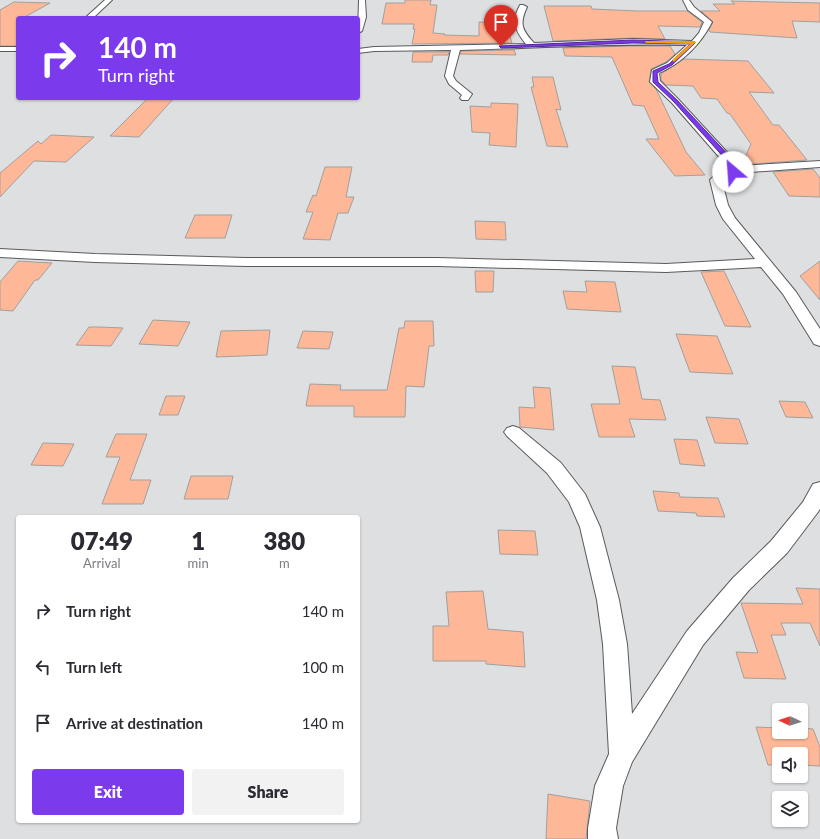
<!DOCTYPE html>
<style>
:root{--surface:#fff;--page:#f2f2f3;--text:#2b2b33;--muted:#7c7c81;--accent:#7c3aed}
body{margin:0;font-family:Lato,sans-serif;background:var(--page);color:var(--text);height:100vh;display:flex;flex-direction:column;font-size:15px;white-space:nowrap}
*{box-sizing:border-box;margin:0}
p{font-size:13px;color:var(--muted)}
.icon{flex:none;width:22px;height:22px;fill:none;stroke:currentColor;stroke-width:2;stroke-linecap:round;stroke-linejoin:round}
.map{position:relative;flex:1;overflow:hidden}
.details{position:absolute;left:16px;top:515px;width:344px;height:308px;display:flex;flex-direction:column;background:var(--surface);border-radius:4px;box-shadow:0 1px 3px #0004}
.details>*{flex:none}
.banner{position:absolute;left:16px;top:16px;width:344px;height:84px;border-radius:4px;box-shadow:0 1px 3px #0004;background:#7c3aed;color:#fff;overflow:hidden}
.needle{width:26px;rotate:274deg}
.buttons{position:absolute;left:772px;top:703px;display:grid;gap:8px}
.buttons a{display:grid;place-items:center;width:36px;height:36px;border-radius:4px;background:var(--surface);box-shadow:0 1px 3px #0004;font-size:20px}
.pin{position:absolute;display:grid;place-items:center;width:34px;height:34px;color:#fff;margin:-41px -17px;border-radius:50% 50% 50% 0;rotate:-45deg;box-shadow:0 0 4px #0007}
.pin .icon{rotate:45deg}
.me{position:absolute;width:44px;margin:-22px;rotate:333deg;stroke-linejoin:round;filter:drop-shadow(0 0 3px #0008)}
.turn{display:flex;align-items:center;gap:14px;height:84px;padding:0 16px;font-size:18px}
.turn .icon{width:52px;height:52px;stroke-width:2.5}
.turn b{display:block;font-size:28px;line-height:34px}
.eta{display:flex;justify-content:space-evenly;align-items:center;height:68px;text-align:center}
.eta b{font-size:24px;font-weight:800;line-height:28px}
.action{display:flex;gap:8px;margin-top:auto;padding:8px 16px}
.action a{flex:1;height:46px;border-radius:4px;background:var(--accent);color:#fff;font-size:16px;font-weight:800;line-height:46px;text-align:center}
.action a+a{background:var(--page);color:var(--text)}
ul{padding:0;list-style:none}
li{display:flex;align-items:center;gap:12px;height:56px;padding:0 16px}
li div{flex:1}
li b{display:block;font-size:15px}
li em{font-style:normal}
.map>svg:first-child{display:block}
.building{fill:#feb897;stroke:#a19f9e}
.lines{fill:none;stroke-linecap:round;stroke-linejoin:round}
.minor-casing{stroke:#595a5c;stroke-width:2}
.minor{fill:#fff;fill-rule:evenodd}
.route{fill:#7c3aed;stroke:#51269a}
.slow{fill:#f59e0b}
</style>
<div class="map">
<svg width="820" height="839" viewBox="0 0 820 839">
<rect width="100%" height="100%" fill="#dedfe1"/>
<path class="building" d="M405,0H431L430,5H437L433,33L445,34L444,35L479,36V22L506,23L512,43L412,44L415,29H413L414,24H382L386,3H405Z
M731,1L820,3V22L792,21L797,38L710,32L709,30L713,22L701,11H720L713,4H735Z
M14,2L50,3L23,18H18V46H0V10Z
M544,6H591L592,9L637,11H687L702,22L700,27L658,26L665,39L633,38L553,41Z
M630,46H670L675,54L666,62L651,69L649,82L656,89L686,152L705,175L675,176L646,139H659L644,106L633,105L612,57L565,56L563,48Z
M514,50L516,55L460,54L461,51Z
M413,52H449L448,55H433L432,62H412Z
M684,59L748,61L774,93L749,92L773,125H779L807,160L753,164L743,162L751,144L730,114L727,113L717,99L701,98L693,86L666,85L661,80V74Z
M532,77H553L561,110L556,109L568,147L547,146L531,87H534Z
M148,98H174L139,137L110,136Z
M491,103L518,104L516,147L489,145L490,133L472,132L470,106L491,107Z
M51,135L94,137L66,162L34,161L0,197V173L38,141L41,144Z
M325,167H352L346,197H354L348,213H338L330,240L303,239L313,212H306L313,195L316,196Z
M813,169L820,178V197L789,196L773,172Z
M195,215H232L225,238H185Z
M475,221L505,222L506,240L476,239Z
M18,261L52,263L38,280H35L13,311L0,310V282Z
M820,261V300L800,276Z
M475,271H494L493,292H476Z
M724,271L751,327L725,326L701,272Z
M585,281L615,282L621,312L567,309L563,291L587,292Z
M153,320L190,322L178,346L139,344Z
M405,321H433L434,346H429L424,387L406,386L405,417H354V406H306L310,384L341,385L340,390H387L399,328H404Z
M89,327H99L123,328L111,346L76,345Z
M270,330L267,355L216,357L221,331Z
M303,331L333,332L329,349L297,348Z
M676,334L717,336L733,374L690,372Z
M612,366L635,367L642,399L660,400L666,420L629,419L635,437H599L591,404H620Z
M533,387L550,388L554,430L520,427L519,407L535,408Z
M166,396H185L178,415H159Z
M779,401L805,402L813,418L786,417Z
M706,417L739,419L748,444L715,443Z
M116,434H147L130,480H151L143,504H102L120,457H106Z
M674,439L697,440L705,466L680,464Z
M43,443L74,444L63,466L31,465Z
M191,476H233L228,499H184Z
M653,491L679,493L680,497L718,498L725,517L697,516L696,513L658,511Z
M498,530L535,531L538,555L500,554Z
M796,588L820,589V646L810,623H781L786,635H771L786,679L744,678L736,652L758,653L741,603L803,604Z
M483,591L488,629L523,632L525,667L486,664V661H433V626H449L446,592Z
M756,727L779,728V732H801V728L813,729L820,747V766L801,765V754H779V765H768Z
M548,794L590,801L586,839H546Z"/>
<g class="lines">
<g class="minor-casing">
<path id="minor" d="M105,0H112L93,18H85Z
M359,0H365L366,17L362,31L358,33Z
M683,0H689L694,7L712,22C701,44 682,63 659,73L660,81L678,99L737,163L739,166L820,161V167L738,173L722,181L728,205L735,218L796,292L820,329V346L814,344L783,294L761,267L666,272L437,266H246L95,262L0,257V249L95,254L246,258H437L666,264L755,259L723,219L716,205L710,180L712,178L727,170V166L672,103L650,82L652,70L667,63L687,45C611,43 535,48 460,50L453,76L456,81L472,94L468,100H462L460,98L462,95L449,84L445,76L451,50L374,51L358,53V49L374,47L526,44C515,31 511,21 520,5H523L527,7C519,24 522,30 534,43L633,39L692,41L699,33L704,22L688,10Z
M0,47H18V51H0Z
M513,426L519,428L561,463L585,494L600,527L619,600L627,644L632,714L687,631L733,578L771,541L803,502L813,484L820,482V509L818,512L787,553L749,590L703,645L632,762L623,786L616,828L618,839H588V828L595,786L609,754L603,644L597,600L580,527L569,502L547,473L507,436L504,432L507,428Z"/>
</g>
<use href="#minor" class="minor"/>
</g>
<path class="route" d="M633,40L695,42V43L672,65L657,73L658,82L677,100L733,160L736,166L735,173H731V166L728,162L674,102L653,82V71L669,64L690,44L633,43L501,48L499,46Z"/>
<path class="slow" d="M645,41H694L696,42L674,62L672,60L690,44L646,43Z"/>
</svg>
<div class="buttons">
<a><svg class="needle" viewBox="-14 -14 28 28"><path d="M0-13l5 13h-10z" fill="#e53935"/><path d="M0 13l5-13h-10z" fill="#7c7c81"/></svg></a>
<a><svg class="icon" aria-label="sound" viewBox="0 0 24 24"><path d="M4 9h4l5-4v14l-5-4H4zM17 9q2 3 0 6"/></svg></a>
<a><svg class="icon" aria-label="layers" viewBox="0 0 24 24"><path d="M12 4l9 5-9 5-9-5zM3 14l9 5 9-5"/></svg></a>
</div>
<div class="pin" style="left:501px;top:46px;background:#d93025"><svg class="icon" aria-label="arrive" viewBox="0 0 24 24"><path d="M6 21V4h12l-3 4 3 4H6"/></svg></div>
<svg class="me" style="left:733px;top:172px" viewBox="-20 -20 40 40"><circle r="19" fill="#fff"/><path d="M0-13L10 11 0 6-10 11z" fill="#7c3aed"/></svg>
<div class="banner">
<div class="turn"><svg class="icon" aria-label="right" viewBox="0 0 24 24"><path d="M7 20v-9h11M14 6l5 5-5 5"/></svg><div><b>140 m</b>Turn right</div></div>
</div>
<section class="details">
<div class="eta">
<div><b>07:49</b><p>Arrival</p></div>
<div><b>1</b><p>min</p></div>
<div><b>380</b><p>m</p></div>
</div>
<ul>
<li><svg class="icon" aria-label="right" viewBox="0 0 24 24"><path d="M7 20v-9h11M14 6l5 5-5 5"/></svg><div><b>Turn right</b></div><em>140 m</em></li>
<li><svg class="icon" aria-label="left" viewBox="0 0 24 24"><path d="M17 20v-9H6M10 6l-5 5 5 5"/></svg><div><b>Turn left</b></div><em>100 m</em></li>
<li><svg class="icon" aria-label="arrive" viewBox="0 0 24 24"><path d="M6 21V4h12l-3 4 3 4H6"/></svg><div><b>Arrive at destination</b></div><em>140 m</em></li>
</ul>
<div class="action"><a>Exit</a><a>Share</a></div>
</section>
</div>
